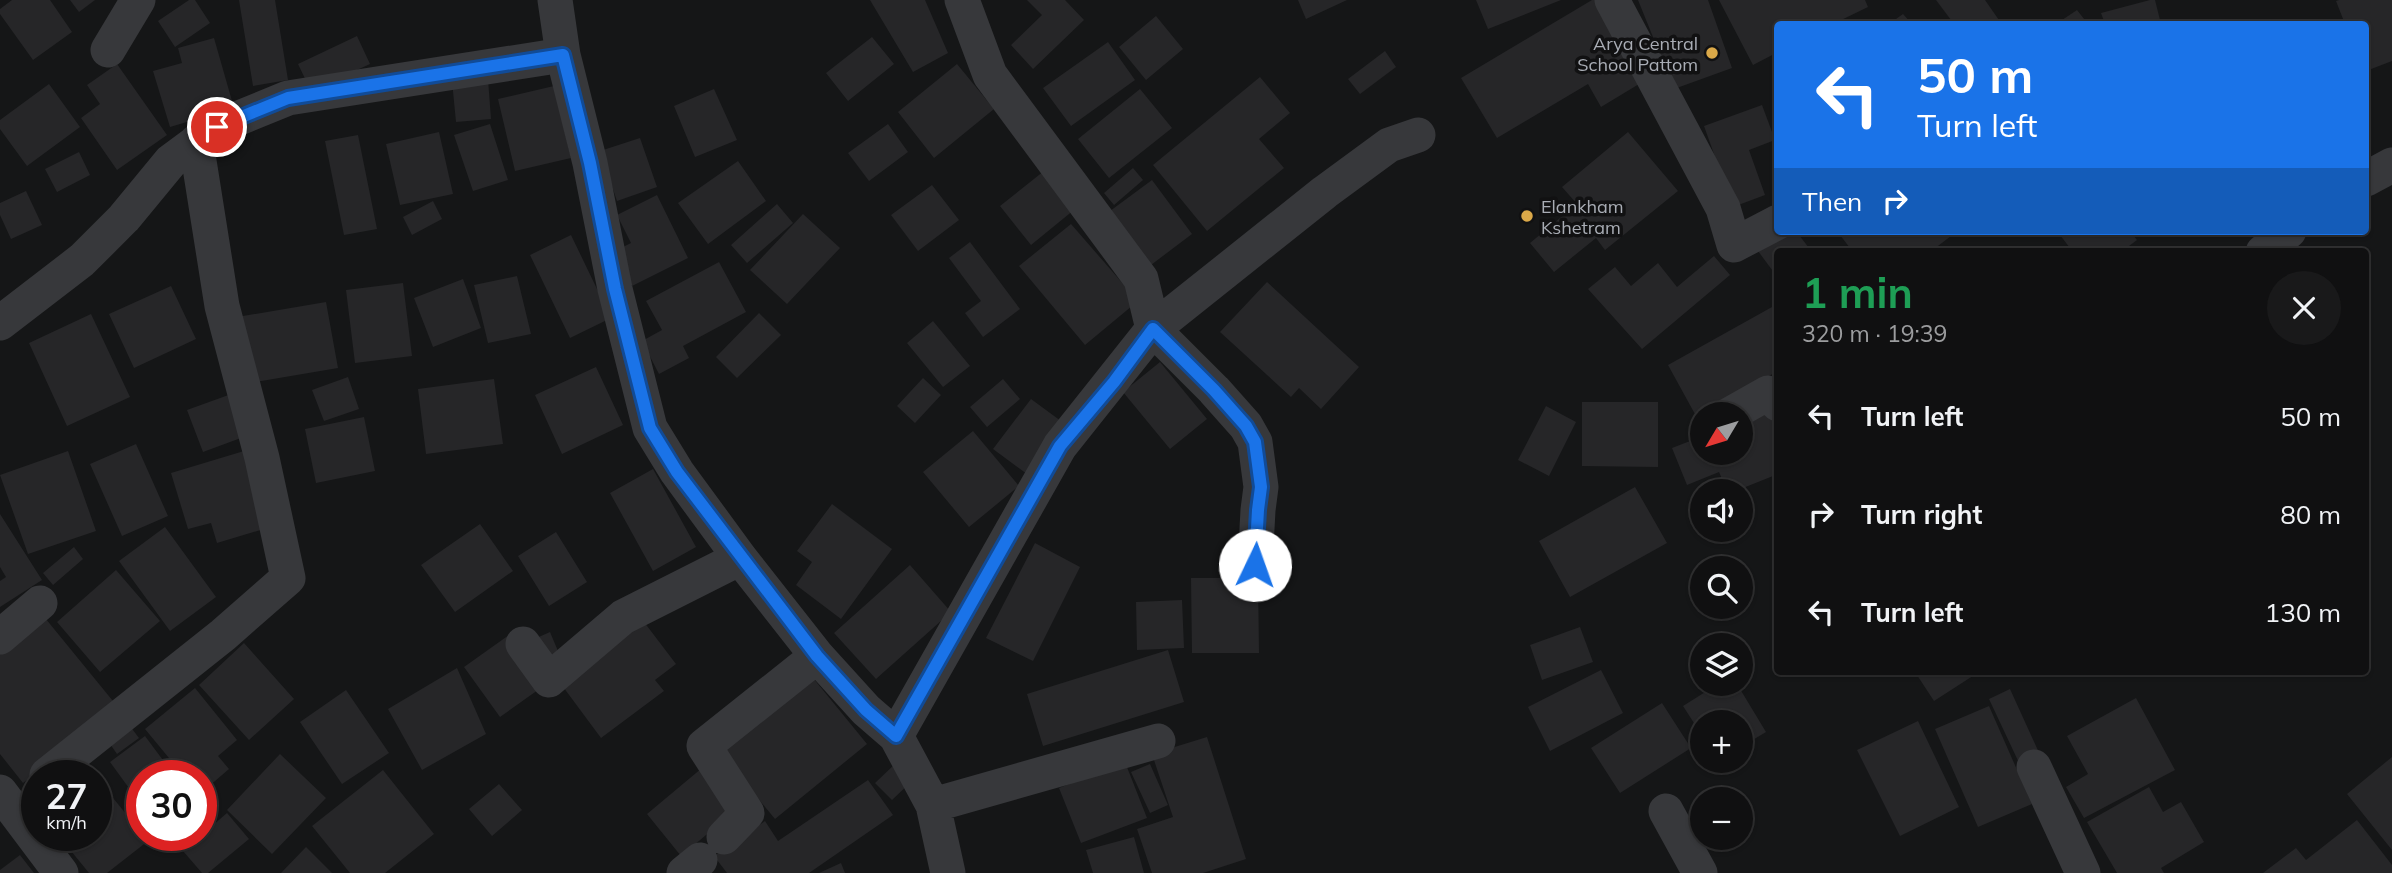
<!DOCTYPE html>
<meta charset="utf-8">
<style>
:root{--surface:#101011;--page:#19191a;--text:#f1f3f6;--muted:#9c9d9f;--line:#303031}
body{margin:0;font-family:Mulish,sans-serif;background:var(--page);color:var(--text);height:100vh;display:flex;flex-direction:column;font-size:26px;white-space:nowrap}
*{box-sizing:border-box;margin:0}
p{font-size:23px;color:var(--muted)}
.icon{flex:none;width:38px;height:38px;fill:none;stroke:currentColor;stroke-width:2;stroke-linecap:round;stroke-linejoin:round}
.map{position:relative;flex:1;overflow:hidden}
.drawer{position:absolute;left:1774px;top:248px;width:595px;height:427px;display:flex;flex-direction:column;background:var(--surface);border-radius:7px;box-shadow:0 2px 5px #0004,0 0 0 2px var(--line)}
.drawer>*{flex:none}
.banner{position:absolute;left:1774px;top:21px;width:595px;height:214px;border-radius:7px;box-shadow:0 2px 5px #0004,0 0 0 2px var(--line);background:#1a73e8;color:#fff;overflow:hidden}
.needle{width:46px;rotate:232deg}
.controls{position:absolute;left:1690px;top:402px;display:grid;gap:14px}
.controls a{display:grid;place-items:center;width:63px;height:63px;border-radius:50%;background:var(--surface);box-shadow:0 2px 5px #0004,0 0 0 2px var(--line);font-size:35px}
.speed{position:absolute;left:21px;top:760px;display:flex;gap:14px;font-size:35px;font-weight:700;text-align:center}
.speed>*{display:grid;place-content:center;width:91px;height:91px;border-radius:50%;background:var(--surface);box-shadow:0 2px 5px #0004,0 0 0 2px var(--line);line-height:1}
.speed small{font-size:18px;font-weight:400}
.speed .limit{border:10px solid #d22;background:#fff;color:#111}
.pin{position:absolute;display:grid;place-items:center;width:60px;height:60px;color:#fff;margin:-30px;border:4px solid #fff;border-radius:50%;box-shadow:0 2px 7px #0007}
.me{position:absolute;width:77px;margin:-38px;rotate:3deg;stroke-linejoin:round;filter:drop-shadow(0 0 5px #0008)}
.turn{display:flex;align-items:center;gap:24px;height:147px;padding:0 28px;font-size:32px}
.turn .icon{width:91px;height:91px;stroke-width:2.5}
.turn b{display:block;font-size:49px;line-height:60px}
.then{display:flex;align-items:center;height:66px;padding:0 28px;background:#0003;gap:14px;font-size:26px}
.round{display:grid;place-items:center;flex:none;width:74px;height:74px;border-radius:37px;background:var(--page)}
.head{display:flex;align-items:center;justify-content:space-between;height:119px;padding:0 28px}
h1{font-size:42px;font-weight:700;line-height:52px;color:#1e9e55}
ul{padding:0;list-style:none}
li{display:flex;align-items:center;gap:21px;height:98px;padding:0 28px}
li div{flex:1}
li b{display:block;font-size:26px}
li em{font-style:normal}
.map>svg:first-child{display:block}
.building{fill:#262628}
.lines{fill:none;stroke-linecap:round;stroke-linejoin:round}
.street{stroke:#37383b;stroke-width:35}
.route-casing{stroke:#114b97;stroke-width:18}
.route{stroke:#1a73e8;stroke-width:12}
.poi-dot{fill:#dba949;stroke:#111112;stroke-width:2.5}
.labels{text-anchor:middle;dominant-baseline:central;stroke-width:7;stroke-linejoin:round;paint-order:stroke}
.poi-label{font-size:18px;fill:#a9adb5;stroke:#111112;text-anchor:end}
</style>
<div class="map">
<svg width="2392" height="873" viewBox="0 0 2392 873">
<rect width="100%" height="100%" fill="#151617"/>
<path class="building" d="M12,0H50L72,32L33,60L0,14V9Z
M70,0H95L79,12Z
M189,0H195L210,23L175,47L158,21Z
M239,0H275L288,80L253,86Z
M870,0H925L948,53L913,72Z
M1027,0H1065L1084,20L1033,69L1011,45L1042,15Z
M1298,0H1347L1306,19Z
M1476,0H1561L1488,29Z
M1592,0H1595L1644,81L1601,107L1588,84L1497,138L1461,78Z
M1638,0H1708L1732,68L1674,89Z
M1719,0H1865L1868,7L1833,24H1778V52L1753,65Z
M1936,0H1985L2001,23L1999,24H1954Z
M2150,0H2155L2161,24H2105L2101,13Z
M2339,0H2392V61L2366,71V24H2345L2336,1Z
M2077,10L2088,24H2056Z
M1903,14L1912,24H1889Z
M1156,16L1183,49L1146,80L1119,47Z
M357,36L370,64L311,91L298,64Z
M872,37L894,64L848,101L826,73Z
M214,38L234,108L170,127L153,71L182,63L178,48Z
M1108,42L1135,80L1071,126L1043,88Z
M1385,51L1396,67L1360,94L1348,79Z
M117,64L167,135L117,170L81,118L100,104L87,85Z
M957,64L994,109L934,158L898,112Z
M1260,77L1290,113L1259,139L1284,168L1207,231L1153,165Z
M488,79L491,119L456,122L452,81Z
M49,84L80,127L27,166L0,129V120Z
M554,86L571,158L515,171L498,99Z
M714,89L737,140L695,157L674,106Z
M1140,89L1172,128L1109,178L1078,139Z
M1762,105L1775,140L1749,150L1765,195L1733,207L1704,126Z
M490,124L508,180L473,191L454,135Z
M888,124L908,152L869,181L848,153Z
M439,132L453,194L400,205L386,144Z
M1628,132L1678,191L1605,250L1596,238L1554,272L1530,243L1577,204L1562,187Z
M358,135L377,229L344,235L325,141Z
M640,138L657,187L617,201L600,151Z
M79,152L90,175L57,192L45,169Z
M738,161L766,201L708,244L678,203Z
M1049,167L1080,205L1031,245L1000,206Z
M1133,168L1143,180L1114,205L1104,193Z
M1152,180L1192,234L1147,268L1106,214Z
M932,185L959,220L918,251L891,215Z
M26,191L42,225L11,239L0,215V203Z
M657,195L688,258L632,286L615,251L631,243L617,215Z
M433,201L442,219L412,235L403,217Z
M777,204L793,223L747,263L731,245Z
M803,214L840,248L787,304L750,270Z
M1071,224L1138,301L1085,345L1019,266Z
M1786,231H1796L1812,252H1778V278L1758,251Z
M1837,231H1954L1955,233L1930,252H1853Z
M2057,231H2130L2137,240L2121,252H2073Z
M571,235L611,318L570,338L530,255Z
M970,242L1020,309L983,337L965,313L981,301L949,258Z
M1714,256L1730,275L1642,349L1588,289L1615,267L1631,286L1658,263L1677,287Z
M719,262L746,312L683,346L689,358L659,374L642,341L662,330L646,301Z
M517,276L531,334L488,343L474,285Z
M463,279L481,328L433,347L414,298Z
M1267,282L1359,367L1321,409L1299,388L1291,397L1220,332Z
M403,283L412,356L355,363L346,290Z
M171,286L196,339L134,368L109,314Z
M326,302L338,368L250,383L237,317Z
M1772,307L1778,318V371L1696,416L1668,365Z
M759,313L781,335L737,378L716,357Z
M91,314L130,397L67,426L29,343Z
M933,321L970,366L943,387L907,343Z
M1160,362L1207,419L1170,449L1123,392Z
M596,367L623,425L562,454L535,395Z
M348,377L359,409L324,421L312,390Z
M923,378L941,395L915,423L897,406Z
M494,379L503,444L426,454L418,389Z
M1003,379L1020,399L987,427L970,407Z
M234,393L249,435L203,452L187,410Z
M1031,399L1065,424L1027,474L993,449Z
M1582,402H1658V467L1582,466Z
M1546,406L1576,422L1549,476L1518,460Z
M1771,408L1778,425V474L1733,492H1728L1719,472L1687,485L1672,448L1703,436V453H1741V420Z
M364,417L375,471L316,483L305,429Z
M973,431L1019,486L969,527L923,472Z
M136,444L168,516L122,536L90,464Z
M68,451L96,531L28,554L0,475Z
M244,451L267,528L217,543L211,523L188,529L171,473Z
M653,469L696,547L653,571L610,493Z
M1635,487L1667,543L1570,597L1539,541Z
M832,504L892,549L841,619L796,585L812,562L797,551Z
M0,514L42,580L0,607V581L6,577L0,567Z
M480,524L513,571L455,612L421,565Z
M165,527L216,597L170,631L119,561Z
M556,532L587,582L549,606L518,556Z
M1035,543L1080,567L1033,661L986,638Z
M74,547L83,559L53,585L43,573Z
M910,565L951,612L876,679L834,633Z
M116,570L160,621L100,672L57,622Z
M1191,578H1258L1259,653H1192Z
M1182,600L1184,648L1137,650L1136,602Z
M41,613L117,706L23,783L0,754V646Z
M641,618L676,664L655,680L664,691L601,738L558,680Z
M1580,627L1593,662L1542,680L1530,645Z
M550,632L563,663L532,640Z
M509,635L545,685L500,717L464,667Z
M244,643L294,699L249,740L199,685Z
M1168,650L1184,702L1043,746L1027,694Z
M457,668L486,734L422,770L388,709Z
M1601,670L1623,713L1550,751L1528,707Z
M1915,672H1979L1934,701Z
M809,673L867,744L775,819L717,749Z
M1718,684H1737L1766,732L1741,747V723H1703V737L1683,706Z
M195,688L237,740L218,756L229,769L201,793V775H183L145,729Z
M2010,689L2056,790L2036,799L1989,699Z
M346,690L389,753L342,784L300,722Z
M2136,698L2175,770L2084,818L2066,787L2088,774L2067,736Z
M1662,703L1691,748L1620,793L1591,748Z
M1989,706L2032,804L1978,827L1935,729Z
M1918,721L1959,807L1900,836L1857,750Z
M130,726L139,738L117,754L108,741Z
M145,736L174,775H142V806L110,762Z
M1207,737L1246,859L1203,873H1152L1137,829L1173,817L1152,754Z
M280,754L326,798L272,854L227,810Z
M2392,757V850L2347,794Z
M1125,762L1147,818L1081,843L1059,788Z
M896,763L913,780L892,800L875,783Z
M1150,764L1168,805L1150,813L1131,772Z
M702,768L737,809L681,856L647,814Z
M383,770L434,834L385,873H350L312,826Z
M96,777L148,841L107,873H89L58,835H96Z
M868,780L893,815L809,873H727L714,856L765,821L778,841Z
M499,784L522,810L492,836L469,809Z
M2149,787L2163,812L2181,802L2204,842L2161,868L2164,873H2117L2087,822Z
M227,813L249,839L208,873H202L183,851Z
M2357,820L2392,865V873H2263L2296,848L2306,860Z
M1134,837L1144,873H1093L1086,850Z
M306,847L332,873H281Z
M20,855L34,873H0V870Z
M841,863L845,873H819Z"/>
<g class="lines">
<path class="street" d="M555,0L563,55L590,163L615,289L650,428L677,472L740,558L817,656L866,710L896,736L1060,446L1153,329L1325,192L1389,145L1418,135
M962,0L990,75L1141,279L1153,329L1214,390L1246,426L1255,442L1261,487L1258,510L1255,565
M1612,0L1723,208L1734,245L1778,222
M108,50L138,0
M2366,179L2392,165
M2263,252L2289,231
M0,323L82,260L124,218L171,161L217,127L288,98L563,55
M1729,415L1768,393L1778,404
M0,637L40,603
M523,644L549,680L623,617L740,558
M896,736L933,805L948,873
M2034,767L2083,873
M47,775L223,635L288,578L262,458L222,306L196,142
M0,792L61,873
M933,805L1158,741
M1666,811L1700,873
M724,837L747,813L704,746L817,656
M684,873L700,860"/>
</g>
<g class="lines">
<g class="route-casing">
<path id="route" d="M217,127L288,98L563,55L590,163L615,289L650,428L677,472L817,656L866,710L896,736L1060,446L1114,382L1153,329L1214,390L1246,426L1255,442L1261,487L1258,510L1255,565"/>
</g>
<use href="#route" class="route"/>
</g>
<g class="poi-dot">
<circle cx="1712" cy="53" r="7"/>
<circle cx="1527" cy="216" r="7"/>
</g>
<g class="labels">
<g class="poi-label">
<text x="1698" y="43">Arya Central<tspan x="1698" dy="21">School Pattom</tspan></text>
<text x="1541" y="206" text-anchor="start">Elankham<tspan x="1541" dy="21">Kshetram</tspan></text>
</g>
</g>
</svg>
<div class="controls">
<a><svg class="needle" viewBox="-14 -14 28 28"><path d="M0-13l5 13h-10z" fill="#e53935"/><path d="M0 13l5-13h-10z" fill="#9c9d9f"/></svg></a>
<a><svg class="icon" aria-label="sound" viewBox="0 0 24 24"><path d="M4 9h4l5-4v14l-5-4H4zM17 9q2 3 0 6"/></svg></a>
<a><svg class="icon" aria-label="search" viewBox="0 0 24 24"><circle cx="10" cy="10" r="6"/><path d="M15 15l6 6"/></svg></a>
<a><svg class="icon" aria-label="layers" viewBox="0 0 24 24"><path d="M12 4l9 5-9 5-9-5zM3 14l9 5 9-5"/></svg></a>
<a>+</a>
<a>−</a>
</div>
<div class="speed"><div>27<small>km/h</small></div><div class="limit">30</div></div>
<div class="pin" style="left:217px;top:127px;background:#d93025"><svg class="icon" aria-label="arrive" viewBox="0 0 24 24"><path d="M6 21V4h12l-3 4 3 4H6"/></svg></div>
<svg class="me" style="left:1255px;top:565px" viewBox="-20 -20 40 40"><circle r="19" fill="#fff"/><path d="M0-13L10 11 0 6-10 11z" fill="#1a73e8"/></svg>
<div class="banner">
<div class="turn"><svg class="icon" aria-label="left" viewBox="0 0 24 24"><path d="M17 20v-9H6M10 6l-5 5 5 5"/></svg><div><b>50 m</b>Turn left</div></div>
<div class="then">Then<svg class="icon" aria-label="right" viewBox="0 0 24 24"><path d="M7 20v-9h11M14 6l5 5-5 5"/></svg></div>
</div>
<section class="drawer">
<div class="head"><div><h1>1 min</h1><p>320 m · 19:39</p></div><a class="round"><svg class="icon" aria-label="close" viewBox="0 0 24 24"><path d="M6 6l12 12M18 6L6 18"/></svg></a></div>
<ul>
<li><svg class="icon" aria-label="left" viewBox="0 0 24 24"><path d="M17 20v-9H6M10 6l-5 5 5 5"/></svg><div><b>Turn left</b></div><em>50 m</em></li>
<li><svg class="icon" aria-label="right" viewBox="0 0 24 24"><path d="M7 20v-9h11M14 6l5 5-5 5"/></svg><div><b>Turn right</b></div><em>80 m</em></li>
<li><svg class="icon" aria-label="left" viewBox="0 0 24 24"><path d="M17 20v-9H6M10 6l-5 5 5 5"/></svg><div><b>Turn left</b></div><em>130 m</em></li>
</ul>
</section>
</div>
